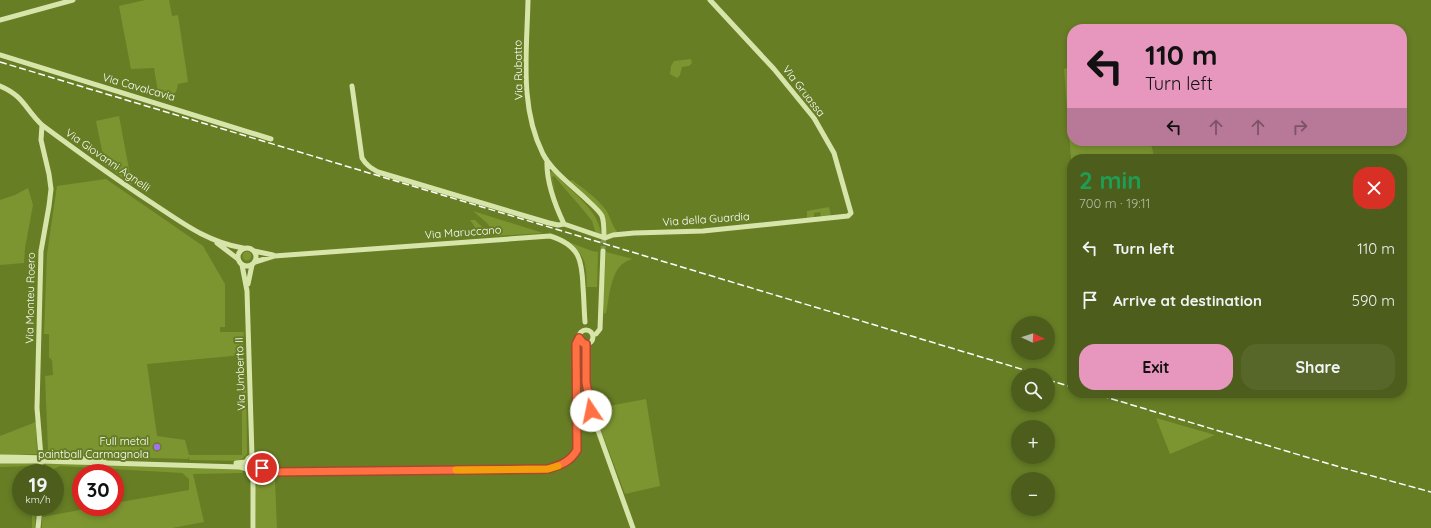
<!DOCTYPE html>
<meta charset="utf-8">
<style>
:root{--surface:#4d5e1c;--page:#576729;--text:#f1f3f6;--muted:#b3baa3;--accent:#e797bd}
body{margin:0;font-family:Quicksand,sans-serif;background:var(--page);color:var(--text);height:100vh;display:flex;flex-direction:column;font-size:15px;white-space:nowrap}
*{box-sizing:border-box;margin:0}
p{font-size:13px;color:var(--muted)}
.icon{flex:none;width:22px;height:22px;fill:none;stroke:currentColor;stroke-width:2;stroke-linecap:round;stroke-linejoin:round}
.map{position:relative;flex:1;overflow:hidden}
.panel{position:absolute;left:1067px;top:154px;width:340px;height:244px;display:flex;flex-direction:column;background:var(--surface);border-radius:16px;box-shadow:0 2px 6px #0003}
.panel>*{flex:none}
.banner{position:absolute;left:1067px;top:24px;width:340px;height:122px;border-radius:16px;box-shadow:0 2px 6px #0003;background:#e797bd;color:#111;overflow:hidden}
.needle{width:26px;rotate:93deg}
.buttons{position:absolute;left:1011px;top:316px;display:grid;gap:8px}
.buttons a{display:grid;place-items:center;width:44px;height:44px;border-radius:50%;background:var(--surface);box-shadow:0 2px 6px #0003;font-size:20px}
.speed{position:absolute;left:12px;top:464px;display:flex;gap:8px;font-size:20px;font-weight:700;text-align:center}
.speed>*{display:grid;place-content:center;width:52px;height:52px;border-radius:50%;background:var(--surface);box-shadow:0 2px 6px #0003;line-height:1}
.speed small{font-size:10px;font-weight:400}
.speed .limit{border:6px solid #d22;background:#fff;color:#111}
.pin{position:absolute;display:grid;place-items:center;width:34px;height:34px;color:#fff;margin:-17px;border:2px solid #fff;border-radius:50%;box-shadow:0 1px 4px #0007}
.me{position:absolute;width:44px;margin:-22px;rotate:349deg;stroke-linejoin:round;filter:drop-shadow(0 0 3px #0008)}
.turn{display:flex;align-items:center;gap:14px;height:84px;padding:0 12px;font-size:18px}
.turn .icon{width:52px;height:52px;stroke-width:2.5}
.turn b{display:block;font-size:28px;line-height:34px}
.lanes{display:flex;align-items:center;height:38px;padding:0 12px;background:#0003;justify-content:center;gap:20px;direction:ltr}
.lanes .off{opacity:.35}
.round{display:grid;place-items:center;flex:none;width:42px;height:42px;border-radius:16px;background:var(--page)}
.head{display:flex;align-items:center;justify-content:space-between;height:68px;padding:0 12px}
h1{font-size:24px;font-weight:800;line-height:30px;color:#1e9e55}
.cta{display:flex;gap:8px;margin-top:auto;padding:8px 12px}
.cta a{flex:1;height:46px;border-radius:16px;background:var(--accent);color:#111;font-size:16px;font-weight:800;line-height:46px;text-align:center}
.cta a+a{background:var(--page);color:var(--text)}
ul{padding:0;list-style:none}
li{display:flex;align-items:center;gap:12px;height:52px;padding:0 12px}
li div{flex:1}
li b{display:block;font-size:15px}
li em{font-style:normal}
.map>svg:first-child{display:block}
.green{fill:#7c9530}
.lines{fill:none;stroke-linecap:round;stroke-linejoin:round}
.minor-tunnel{stroke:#859851;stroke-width:5;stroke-dasharray:5 2.5;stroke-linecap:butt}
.minor{stroke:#d7e5ab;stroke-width:5}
.rail{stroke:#fff;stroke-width:1.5;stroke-dasharray:7 3;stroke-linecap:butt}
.route-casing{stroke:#a6492c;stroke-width:10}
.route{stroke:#ff7043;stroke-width:7}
.slow{stroke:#f59e0b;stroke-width:7}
.poi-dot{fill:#a370ee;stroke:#677e25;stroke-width:1.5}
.labels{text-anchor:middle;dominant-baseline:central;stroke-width:4;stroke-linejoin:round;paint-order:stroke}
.street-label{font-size:11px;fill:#fff;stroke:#677e25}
.poi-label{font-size:11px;fill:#fff;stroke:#677e25;text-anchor:end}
</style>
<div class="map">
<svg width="1431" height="528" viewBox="0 0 1431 528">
<rect width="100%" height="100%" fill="#677e25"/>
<path class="green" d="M145,0H169L172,16L178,15L188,82L178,84C176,98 171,96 159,98L154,68L131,69L119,6Z
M691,59L692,63L689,66L682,67L680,75L677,78L670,74L671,66L674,61Z
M1072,66V141H1150L1155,159H1137L1135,157L1125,159H1072V171L1064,69Z
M119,116L132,185L105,165L96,121Z
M553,171C569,192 598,207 601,234H596L592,221L585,212L554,176L552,177L555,189L554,188L550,172Z
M106,179L203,246L225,284V327H220V332H244L242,355L147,364L157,436L185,440L189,455H242V374L246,376L247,454L242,459L238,461L190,460L188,457V459L51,455L48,450L45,376L53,375L52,360L49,357V334H44L47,254L57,186Z
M572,180C584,189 597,198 606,210C611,218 612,226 618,233L607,236V227L604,217L570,181Z
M28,188L33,205L25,248L24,263L0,265V200L15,195Z
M829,207L831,216L821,217L820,212L814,213V218H807V211Z
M473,211L543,233L496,236L487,223Z
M470,220H475L491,236L482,237Z
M571,243L592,251L598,252L597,287H587C586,265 587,259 571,243Z
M242.5 256a4.5 4.5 0 1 1 9 0a4.5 4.5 0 1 1-9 0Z
M606,252L633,259C610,263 610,296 606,313L604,314L603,303Z
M646,399L660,486L625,494L593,409Z
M1156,418L1215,435L1170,454Z
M36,422L37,454L0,456V436Z
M26,462L34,464L37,467V473H32V466L0,467V463Z
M48,462L237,468L242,470L243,473L193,474L204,522L172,528H42V517L96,507H115V503L189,490V479L182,473L60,466L51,470L49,473H43V467Z
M266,479L275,480L277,528H256L255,486Z
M32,507H36L35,528H32Z"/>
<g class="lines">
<path class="minor-tunnel" d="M603,251L604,234"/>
<path class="minor" d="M528,0C527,51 519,106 543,154C552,171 571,185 585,198C591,204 598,209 602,216C604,222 604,228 604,234
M0,20L73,0
M0,55L271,139
M0,86C24,96 25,109 42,125C77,151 113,177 149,201C180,221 206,242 243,248
M352,86L362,158C366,165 371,168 378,172L549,223L558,225L564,224
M547,160C546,181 555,205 564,224L605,238L613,235L634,233L703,231L848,216L851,213L834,153L814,118L774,69L710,0
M217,243L238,259
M238 257a9 9 0 1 1 18 0a9 9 0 1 1-18 0Z
M254,251L273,255
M255,262L274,256L550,236C579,245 582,259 583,287C584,299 584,310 585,322
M242,265L247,291L252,456
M248,284L252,265
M579 337a7 7 0 1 1 14 0a7 7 0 1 1-14 0Z
M593,335L596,334L600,329L603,251
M586,344V382L591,411L633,528
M246 464a8 8 0 1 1 16 0a8 8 0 1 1-16 0Z
M0,457L104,459
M0,461H41L240,467L247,469
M236,463L246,462
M261,468L267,471L273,472L548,469C561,465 570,462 577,450L576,344L579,338
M253,472V528
M41,473V457L37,408L41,251L49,206L51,189L49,174L41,140L42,125
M38,528L40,507"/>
<path class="rail" d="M0,62L1041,375
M1048,380L1072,387
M1092,393L1343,468L1431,492"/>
</g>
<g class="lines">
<g class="route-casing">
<path id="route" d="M262,468L266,471L273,472L548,469C561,465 570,462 577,450L576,344L579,338L583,343L586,344V382L591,411"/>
</g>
<use href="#route" class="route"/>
<path class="slow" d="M456,470L548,469L558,466"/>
</g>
<circle class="poi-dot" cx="157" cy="447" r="4"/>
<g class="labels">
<g class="street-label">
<text transform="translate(518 70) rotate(-91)">Via Rubatto</text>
<text transform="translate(139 87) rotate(16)">Via Cavalcavia</text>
<text transform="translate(804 91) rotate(52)">Via Gruassa</text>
<text transform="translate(108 160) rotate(35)">Via Giovanni Agnelli</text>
<text transform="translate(706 219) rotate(-4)">Via della Guardia</text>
<text transform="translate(463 232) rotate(-4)">Via Maruccano</text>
<text transform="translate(30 298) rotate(-89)">Via Monteu Roero</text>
<text transform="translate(240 374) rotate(-92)">Via Umberto II</text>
</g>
<g class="poi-label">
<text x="149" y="441">Full metal<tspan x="149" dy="13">paintball Carmagnola</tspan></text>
</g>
</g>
</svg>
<div class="buttons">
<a><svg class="needle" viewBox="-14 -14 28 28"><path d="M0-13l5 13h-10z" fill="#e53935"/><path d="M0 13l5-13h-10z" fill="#b3baa3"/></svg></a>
<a><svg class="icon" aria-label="search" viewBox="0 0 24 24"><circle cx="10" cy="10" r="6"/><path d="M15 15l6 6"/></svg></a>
<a>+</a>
<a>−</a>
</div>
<div class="speed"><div>19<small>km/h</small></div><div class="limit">30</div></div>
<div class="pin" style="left:262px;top:468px;background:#d93025"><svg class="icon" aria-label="arrive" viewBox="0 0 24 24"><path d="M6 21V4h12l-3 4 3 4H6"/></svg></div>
<svg class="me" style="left:591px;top:411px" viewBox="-20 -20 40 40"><circle r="19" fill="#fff"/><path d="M0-13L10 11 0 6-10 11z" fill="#ff7043"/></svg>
<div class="banner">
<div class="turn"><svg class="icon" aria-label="left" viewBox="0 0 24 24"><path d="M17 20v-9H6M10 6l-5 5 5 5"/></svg><div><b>110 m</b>Turn left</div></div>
<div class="lanes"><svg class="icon" aria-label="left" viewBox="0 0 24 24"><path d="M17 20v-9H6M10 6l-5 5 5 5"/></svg><svg class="icon off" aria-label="ahead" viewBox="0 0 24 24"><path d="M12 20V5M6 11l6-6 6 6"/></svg><svg class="icon off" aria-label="ahead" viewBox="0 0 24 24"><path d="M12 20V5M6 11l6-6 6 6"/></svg><svg class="icon off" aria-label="right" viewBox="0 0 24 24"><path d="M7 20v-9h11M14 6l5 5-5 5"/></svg></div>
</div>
<section class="panel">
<div class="head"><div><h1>2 min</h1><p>700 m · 19:11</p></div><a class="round" style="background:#d93025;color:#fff"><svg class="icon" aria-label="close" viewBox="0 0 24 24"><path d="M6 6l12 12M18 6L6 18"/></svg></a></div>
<ul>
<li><svg class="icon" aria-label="left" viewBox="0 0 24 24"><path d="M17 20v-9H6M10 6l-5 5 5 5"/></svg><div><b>Turn left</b></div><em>110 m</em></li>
<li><svg class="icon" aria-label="arrive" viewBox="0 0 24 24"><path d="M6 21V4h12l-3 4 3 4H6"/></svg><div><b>Arrive at destination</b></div><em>590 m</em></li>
</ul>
<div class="cta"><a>Exit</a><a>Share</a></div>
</section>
</div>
